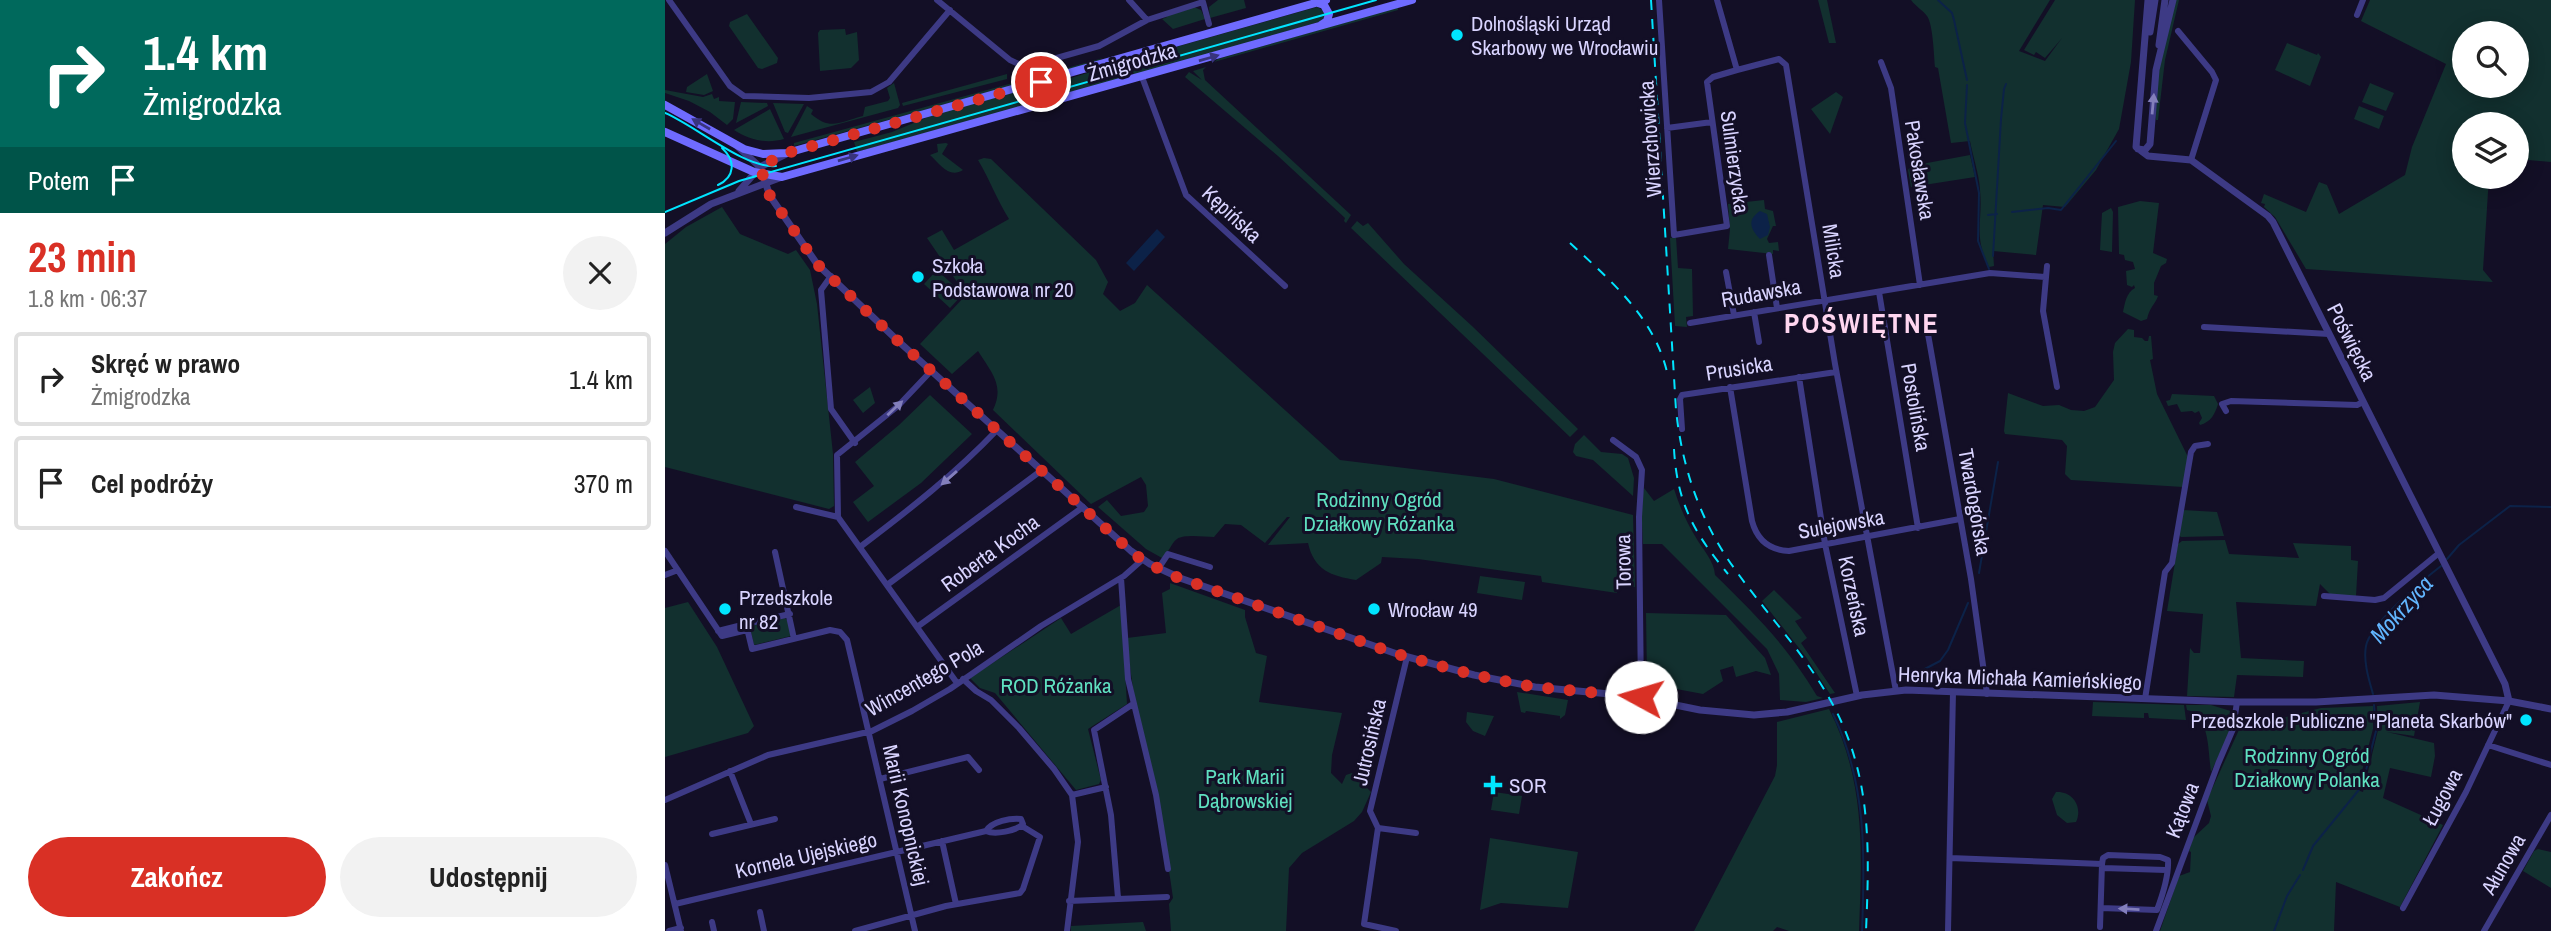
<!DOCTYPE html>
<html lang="pl">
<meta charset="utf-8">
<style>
:root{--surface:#fff;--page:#f2f2f2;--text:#222;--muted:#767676;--line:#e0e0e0;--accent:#d93025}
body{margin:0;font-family:"Archivo Narrow",sans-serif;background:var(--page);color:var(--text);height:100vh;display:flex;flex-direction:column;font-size:26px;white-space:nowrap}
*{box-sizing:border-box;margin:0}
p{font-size:23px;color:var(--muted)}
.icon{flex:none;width:38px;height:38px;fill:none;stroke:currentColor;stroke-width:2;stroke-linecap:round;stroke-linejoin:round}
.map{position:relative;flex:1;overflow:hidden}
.drawer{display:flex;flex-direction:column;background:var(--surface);width:665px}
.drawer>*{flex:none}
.banner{background:#00695c;color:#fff;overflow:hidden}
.fabs{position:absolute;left:1787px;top:21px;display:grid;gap:14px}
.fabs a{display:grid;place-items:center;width:77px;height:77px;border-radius:50%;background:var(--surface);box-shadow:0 4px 18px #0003;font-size:35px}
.pin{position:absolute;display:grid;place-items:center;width:60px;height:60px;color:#fff;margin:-30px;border:4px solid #fff;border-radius:50%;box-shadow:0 2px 7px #0007}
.me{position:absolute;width:77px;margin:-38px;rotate:276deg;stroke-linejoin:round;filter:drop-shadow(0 0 5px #0008)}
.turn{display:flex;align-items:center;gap:24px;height:147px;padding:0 28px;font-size:32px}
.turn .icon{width:91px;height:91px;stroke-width:2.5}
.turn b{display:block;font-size:49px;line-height:60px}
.then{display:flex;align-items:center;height:66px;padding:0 28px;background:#0003;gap:14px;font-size:26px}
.round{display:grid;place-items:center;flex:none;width:74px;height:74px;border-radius:37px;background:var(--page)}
.summary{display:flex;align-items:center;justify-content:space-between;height:119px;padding:0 28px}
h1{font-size:42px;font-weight:700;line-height:52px;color:var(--accent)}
.primary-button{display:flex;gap:14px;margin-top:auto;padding:14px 28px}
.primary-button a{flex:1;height:80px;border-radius:42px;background:var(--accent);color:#fff;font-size:28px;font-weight:700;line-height:80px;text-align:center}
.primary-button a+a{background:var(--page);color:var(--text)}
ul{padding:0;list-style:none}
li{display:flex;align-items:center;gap:21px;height:94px;margin:0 14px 10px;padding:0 14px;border:4px solid var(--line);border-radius:7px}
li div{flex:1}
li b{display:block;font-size:26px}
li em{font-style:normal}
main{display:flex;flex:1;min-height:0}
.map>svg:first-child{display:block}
.green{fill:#12302f;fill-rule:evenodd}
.water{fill:#0c2248}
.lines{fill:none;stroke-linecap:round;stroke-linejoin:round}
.stream{stroke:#0c2248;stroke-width:2}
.minor{stroke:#3d3a85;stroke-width:6}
.tertiary{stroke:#3d3a85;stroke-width:7}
.secondary{stroke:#6f6bff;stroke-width:8}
.tram{stroke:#00e5ff;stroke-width:2}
.rail{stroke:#00e5ff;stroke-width:2;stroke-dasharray:10 9;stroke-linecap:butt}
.oneway{fill:#38347d}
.oneway2{fill:#837fbc}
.route{stroke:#d93025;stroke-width:12;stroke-dasharray:0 21.6}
.poi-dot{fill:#00e5ff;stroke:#130f26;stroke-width:2.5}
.labels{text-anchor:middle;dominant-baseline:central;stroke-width:6;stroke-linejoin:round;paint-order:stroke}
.poi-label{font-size:21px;fill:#d9d4ff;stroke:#130f26;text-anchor:start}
.street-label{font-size:21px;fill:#d9d4ff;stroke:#130f26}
.park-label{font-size:21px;fill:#5fe0c0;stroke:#130f26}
.water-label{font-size:23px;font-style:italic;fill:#62b6ff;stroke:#130f26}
.district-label{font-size:28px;font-weight:bold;letter-spacing:2px;fill:#ffd6f0;stroke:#130f26}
</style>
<main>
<section class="drawer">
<div class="banner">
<div class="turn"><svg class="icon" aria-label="right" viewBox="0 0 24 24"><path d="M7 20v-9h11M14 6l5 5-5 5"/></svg><div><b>1.4 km</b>Żmigrodzka</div></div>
<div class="then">Potem<svg class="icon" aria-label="arrive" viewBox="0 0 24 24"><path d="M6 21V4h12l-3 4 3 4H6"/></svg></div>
</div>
<div class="summary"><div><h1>23 min</h1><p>1.8 km · 06:37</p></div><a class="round"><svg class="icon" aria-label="close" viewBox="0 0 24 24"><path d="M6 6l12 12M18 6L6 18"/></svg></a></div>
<ul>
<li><svg class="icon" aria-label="right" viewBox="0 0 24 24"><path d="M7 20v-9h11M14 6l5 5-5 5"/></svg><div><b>Skręć w prawo</b><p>Żmigrodzka</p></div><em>1.4 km</em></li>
<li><svg class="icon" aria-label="arrive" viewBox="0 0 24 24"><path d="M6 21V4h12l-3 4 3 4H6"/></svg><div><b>Cel podróży</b></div><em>370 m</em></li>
</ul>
<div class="primary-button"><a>Zakończ</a><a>Udostępnij</a></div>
</section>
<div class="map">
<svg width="1886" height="931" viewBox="0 0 1886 931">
<rect width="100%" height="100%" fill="#130f26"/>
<path class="green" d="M553,0H579L581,8L545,18L544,7Z
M1153,0H1162L1171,43H1164Z
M1246,0H1385L1354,51L1380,61L1397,38L1380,58L1371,52L1369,55L1359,50L1390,0H1470L1466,62L1454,129L1431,170L1400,207L1378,205L1371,255L1328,251L1329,266L1324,267C1308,235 1318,222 1315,190C1314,174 1308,157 1305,141L1286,143L1273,68L1270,67C1269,56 1268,24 1262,16C1258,10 1251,7 1246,0Z
M1511,0H1514L1500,60L1493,120H1491C1488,80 1501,39 1511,0Z
M1705,0H1886V162L1852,159V124H1799V177H1824L1818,270L1828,282L1641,269L1610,217L1599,207L1600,204L1596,203L1599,194L1641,212L1654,182L1662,185L1674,214L1740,175L1747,147L1781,64L1696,21ZM1799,33H1852V86H1799Z
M529,7L536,10L540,19L508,29L497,19L502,17L501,15Z
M652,7L659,11L660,16L657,21L469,76L465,60Z
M733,7V10L549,62L553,59Z
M82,14L113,58L112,63L97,69L93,68L64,26L65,22Z
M180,29L181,35L192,32L194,60L186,68L155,71L153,33L155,30Z
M1622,43L1652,55L1653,53L1656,57L1645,86L1610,70Z
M438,58L429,63L129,146V143Z
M458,62V65L432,72L435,82L461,75L462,78L366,103L362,99L367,90Z
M541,67L538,70L540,80L686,215L681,223L679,221L680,218L613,156L520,77L524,72L537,80L528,71Z
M42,74L48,91L39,95L21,92L22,87Z
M342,74V79L238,106L237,103Z
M229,83L235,105L233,108L126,137L142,106L148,110L146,114C166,131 174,122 198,116L200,107L223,101L225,98L222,88Z
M1705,83L1729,93L1721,111L1697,102Z
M0,90L38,97L47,94L49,99L54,97V101L70,102L68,119L62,125L45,112L24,101L0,93Z
M357,90L355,100L358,106L192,152L189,142L227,132L268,115Z
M1171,92L1178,97L1165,134L1146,109Z
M76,102L102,103L103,106L71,123Z
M108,103L139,104L123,133L120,132Z
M1694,106L1719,116L1714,129L1689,119Z
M105,109L119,139C101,144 85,140 69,130Z
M281,143L283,144L277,154L298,170C284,179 275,164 265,155L273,152L272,144Z
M1305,155L1310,177L1246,187L1243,170L1246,166Z
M319,158L326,159L431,260L443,282L438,294L455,311L470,303L482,285L675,460L829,479L968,515L970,587L953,585L952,593L877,582L876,576L753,559L717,557L716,563L691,580C666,576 649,570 643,543L603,545L625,517H622L600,543L576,525L560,524L549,537C539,537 520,534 512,539C506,543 504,553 497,558L481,549L433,507L442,500L456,516L479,512L483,506L481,485L476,477L426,504L328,410C340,385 326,372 313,351L287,374L255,344L301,295L262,238L277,230L289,250L344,219C332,200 325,180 313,160Z
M1099,200L1100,209L1108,211L1111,226H1108L1102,239L1104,243L1113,242L1114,251L1108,250V254L1063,249L1065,229L1063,204Z
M1475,201L1494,203L1488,253L1502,259L1501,263L1496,266L1489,283V295L1493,296C1490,305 1485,306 1482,319L1476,321L1458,312C1460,303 1461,293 1470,288L1469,285L1467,287L1462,285L1461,271L1470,269L1468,262L1460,260L1459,255L1454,254L1453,207Z
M57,207L75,234L123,254L131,250L145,270L152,304L168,454L169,506L164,509L0,467V244L21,227Z
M1446,208L1448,212L1447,252L1435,250L1437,213Z
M692,221L698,226L703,223L739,264L807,326L913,429L905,437L686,228Z
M1011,237L1013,268L1027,269L1028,316L1021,317L1022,327L1010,326L1005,238Z
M272,270L298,294L285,308L259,284Z
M1463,329L1469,330V337L1477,338L1480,341H1483L1484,336H1486L1488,359L1485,360L1492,394L1523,457L1518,487L1406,480L1400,474L1402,446L1397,440L1340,434L1339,431L1343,393L1378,406L1394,405L1406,410L1419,411L1430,407L1449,380L1448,352L1450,343Z
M205,387L210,403L198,413L188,400Z
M1507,394L1549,396L1553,404C1550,414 1546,422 1535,425L1534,423L1537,418L1534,411L1530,413L1527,411L1516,412L1512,404L1503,406L1501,401L1505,400Z
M265,395L307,434L256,483L203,522L188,502L209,486L190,462L234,425Z
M919,435L936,452L957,454L963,458L969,478L968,496L928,460L911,456L908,452L910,444Z
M979,488L989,501L1009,489C1014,505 1021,521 1030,536C1037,549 1049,560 1050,575C1091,615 1123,647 1152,696L1158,698L1141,702L1115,700L1114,674L1102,649L997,544H978L976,504Z
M1518,510L1552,512L1559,536L1516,537L1513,534Z
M1560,540L1564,554L1634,558L1628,543L1686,546V560L1693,561L1691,596L1666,595L1655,584L1651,606L1571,602L1576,658L1639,661L1638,677L1572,675L1569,697L1522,696L1525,648L1529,653H1535L1538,614L1502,611L1513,544L1517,541Z
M815,576L860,582L857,600L812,593Z
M505,583L580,610V617L591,653L602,656L594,702L677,713L667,755L666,773L677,784L681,775L687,773L706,792L697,812L689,821L637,853L624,868L621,931H506L504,904L508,898C497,811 469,726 462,638L501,633L497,593L505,589Z
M1109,590L1137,618L1130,621L1142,638L1136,643L1170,693L1165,694L1141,657L1097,601Z
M23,602L52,647L89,726L83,733L0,757V608Z
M456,605L462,704L423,729L436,780L434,784L411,790L330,693L315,688L305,678L396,618L406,634Z
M981,613L1061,615L1100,658L1106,675L1091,671L1071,677L1068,666L1055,670L1058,681L1038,694L990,685L982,678Z
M120,618L124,622L126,636L89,645L85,628L87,624Z
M852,692L903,700L900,715L895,719V716L861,711L860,713L856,712Z
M1428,702L1519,705L1521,720L1484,718L1483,713H1479V718L1427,716Z
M1755,702L1749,736L1722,732L1769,743L1770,756L1766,777L1725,768L1718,798L1778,825L1735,907L1671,882L1669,931H1495L1514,876L1525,872L1526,852L1524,851L1528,838L1544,823L1546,816L1542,800L1578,721H1605L1656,708L1708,706V729L1692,790L1698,792L1713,730L1712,706Z
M1521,705H1546L1569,712L1563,736L1546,772C1543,752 1545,715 1522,710Z
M1164,709C1201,782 1197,852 1194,931H1124L1112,927L1108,931H1029L1110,776L1112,765V722Z
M802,712L829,716L820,736L808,731L801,722Z
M829,792L857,796L854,814L826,810Z
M1391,792C1408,791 1418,807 1411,822L1402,823L1392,815L1387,799Z
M825,838L913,852L903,908L836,903L815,910Z
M1873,849L1886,852V888L1858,871L1869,851Z
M478,922L481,931H406V926Z"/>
<path class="water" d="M1095,211L1102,214L1105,227L1103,235L1095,239C1085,228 1082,220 1095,211Z
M492,229L500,237L469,271L461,263Z"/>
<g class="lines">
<path class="stream" d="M1273,0L1287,13L1289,20L1302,80
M1302,85L1300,123L1314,193L1313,241L1324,269
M1347,212L1383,208L1396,210L1451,141
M1323,215L1332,214
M1328,256L1336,119L1339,89L1341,84
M1782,559L1794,545L1845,506L1886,507
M1314,573L1333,462
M1235,682L1275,661L1283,650L1303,603
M1708,694C1704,680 1698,661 1701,646C1705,624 1758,580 1776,566
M1168,714C1202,784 1200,856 1197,931
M1638,870L1648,846L1697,786L1711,731L1709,705
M1609,931L1622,896L1635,875"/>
<path class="minor" d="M4,0L65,86L79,96L144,98L206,92L224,82L285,10
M272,0L345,60L360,67L434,46L482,20L538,2L544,24
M464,0L482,20
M994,0L1009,235L1062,226L1042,82L1048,77L1072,70
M1052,0L1072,70L1114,59L1121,65L1170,364L1231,691
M1692,15L1698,0
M1513,31L1547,72L1551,80L1526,160
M1216,62L1226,88L1255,285
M477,77L521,195L620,286
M1002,128L1047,122
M1104,255L1112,308
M1382,266L1378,311L1392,387
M1061,272L1069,315
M166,276L156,290L166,409L190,443
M1214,292L1253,528
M1089,312L1094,342
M1260,317L1306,579L1322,694
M1025,323L1325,273L1380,277
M1539,327L1664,334
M267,370L233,406L172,455L173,517L292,683
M1134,377L1160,544L1192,696
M1065,387L1087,521C1092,540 1104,550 1124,551L1295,519
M1561,411L1557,404L1566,401L1692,405L1698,402
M1017,429L1015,399L1017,395L1171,372
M948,440L971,457L977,470L974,517L976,697
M131,507L173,517
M195,547C244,510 290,474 332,430
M0,551L57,636L82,630
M110,552L129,639
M493,569L503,554L545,567
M0,575L13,570
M456,578L463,679L491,795L503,869
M222,585L377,470
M1659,596L1710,600L1719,598L1774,553
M125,614L81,624L87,649L165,630L175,632L182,640L250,931
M252,627L418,507
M53,631L81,624
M298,679L311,691L326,700L354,728L389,769L407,795L413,842L402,931
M1480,699L1500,572L1507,563L1526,452L1530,446L1543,444
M1823,745L1886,765
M65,771L86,824
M215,779L303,757L314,770
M407,795L441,787
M0,800L103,755L207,731L247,711L285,689L376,626L459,576L477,560
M713,828L751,833
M47,834L110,819
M277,841L291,904
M1285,858L1437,864L1435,927
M0,865L16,931
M1438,868L1501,870
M453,898L446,815L429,730L468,704
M404,901L502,897
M10,904L321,831C330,835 351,831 358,824L356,819C346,818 327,821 321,831
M1436,908L1492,910C1498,894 1504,876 1503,860L1495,857L1443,855L1438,858L1437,864
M1738,908L1801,792L1844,701
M95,912L99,931
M47,922L49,931
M4,931L16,928
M190,931L281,906L355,893L358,889L375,837L357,826
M731,931L699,924L713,828L705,811L742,657
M1283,931L1288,692
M1491,931L1553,764L1568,729L1572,702
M1819,931L1886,815"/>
<path class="tertiary" d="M1483,0L1471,147L1483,156L1526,160L1603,216L1608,222L1840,684L1844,701
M1485,32L1490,0
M1494,45L1500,0
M73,147L95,167L105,196L152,264L232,340L466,551L485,564L515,578L732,654L809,675L870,687L966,696L1035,710L1089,715L1122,712L1197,695L1241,690L1572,702H1651L1769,695L1844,701L1886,709
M1473,149L1480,150L1485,144L1491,70L1508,0
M74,191L95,167L121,154
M0,233L46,204L117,177"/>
<path class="secondary" d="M653,3L659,5L664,14L662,21L656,25
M369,85L362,89L358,98L362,105L369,107
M0,105L79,149L98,154L122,153L661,0
M0,132L89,172L117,177L747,0"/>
<path class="tram" d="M0,113C31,126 80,169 111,166
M53,185C70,177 71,161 57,148
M0,212L74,181L711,0"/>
<path class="rail" d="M986,0L1011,410C1017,467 1035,521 1069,568C1105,619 1150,664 1176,721C1207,789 1204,858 1201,931
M905,243C945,280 989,317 1002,372
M1009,449C1012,503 1029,533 1063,574"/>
</g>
<defs><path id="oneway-solid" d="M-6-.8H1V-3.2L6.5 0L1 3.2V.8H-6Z" transform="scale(1.75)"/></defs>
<g class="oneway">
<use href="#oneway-solid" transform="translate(544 58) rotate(-16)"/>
<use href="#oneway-solid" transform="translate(36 124) rotate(-150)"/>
<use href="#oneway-solid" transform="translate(183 158) rotate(-16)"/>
</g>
<g class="oneway2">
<use href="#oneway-solid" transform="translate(1488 104) rotate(-85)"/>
<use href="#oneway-solid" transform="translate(230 408) rotate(-43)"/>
<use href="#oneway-solid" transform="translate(284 478) rotate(139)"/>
<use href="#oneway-solid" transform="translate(1464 909) rotate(-177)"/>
</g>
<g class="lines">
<path class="route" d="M376,82L122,153L95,167L105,196L152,264L232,340L458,544L477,560L506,575L732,654L809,675L870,687L976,697"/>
</g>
<g class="poi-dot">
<circle cx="792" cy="35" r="7"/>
<circle cx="253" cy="277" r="7"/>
<circle cx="60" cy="609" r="7"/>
<circle cx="709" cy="609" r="7"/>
<circle cx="1861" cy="720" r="7"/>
<path d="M824.5 774.5h7v7h7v7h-7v7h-7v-7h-7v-7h7z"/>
</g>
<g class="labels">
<g class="poi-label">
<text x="806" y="23">Dolnośląski Urząd<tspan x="806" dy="24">Skarbowy we Wrocławiu</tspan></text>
<text x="267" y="265">Szkoła<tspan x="267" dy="24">Podstawowa nr 20</tspan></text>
<text x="74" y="597">Przedszkole<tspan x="74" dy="24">nr 82</tspan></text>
<text x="723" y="609">Wrocław 49</text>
<text x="1847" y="720" text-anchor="end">Przedszkole Publiczne "Planeta Skarbów"</text>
<text x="844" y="785">SOR</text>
</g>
<g class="street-label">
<text transform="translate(467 62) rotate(-16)">Żmigrodzka</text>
<text transform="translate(985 139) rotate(-94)">Wierzchowicka</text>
<text transform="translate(1070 162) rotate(82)">Sulmierzycka</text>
<text transform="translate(1255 170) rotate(81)">Pakosławska</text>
<text transform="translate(567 214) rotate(43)">Kępińska</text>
<text transform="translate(1169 251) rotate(81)">Milicka</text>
<text transform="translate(1096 293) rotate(-10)">Rudawska</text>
<text transform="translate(1687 342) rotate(63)">Poświęcka</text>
<text transform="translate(1074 368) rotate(-9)">Prusicka</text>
<text transform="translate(1251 407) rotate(80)">Postolińska</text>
<text transform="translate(1310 502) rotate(80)">Twardogórska</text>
<text transform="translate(1176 524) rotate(-10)">Sulejowska</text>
<text transform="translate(325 553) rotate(-36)">Roberta Kocha</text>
<text transform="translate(958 562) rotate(-91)">Torowa</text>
<text transform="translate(1189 596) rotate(78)">Korzeńska</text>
<text transform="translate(259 678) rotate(-30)">Wincentego Pola</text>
<text transform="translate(1355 678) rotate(2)">Henryka Michała Kamieńskiego</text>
<text transform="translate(704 742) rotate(-77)">Jutrosińska</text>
<text transform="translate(1777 797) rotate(-62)">Ługowa</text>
<text transform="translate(1517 810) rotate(-69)">Kątowa</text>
<text transform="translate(241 815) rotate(77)">Marii Konopnickiej</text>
<text transform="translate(141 855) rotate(-13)">Kornela Ujejskiego</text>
<text transform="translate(1838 864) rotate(-60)">Ałunowa</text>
</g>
<g class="park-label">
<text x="714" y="499">Rodzinny Ogród<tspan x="714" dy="24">Działkowy Różanka</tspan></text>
<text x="391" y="685">ROD Różanka</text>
<text x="1642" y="755">Rodzinny Ogród<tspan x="1642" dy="24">Działkowy Polanka</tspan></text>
<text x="580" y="776">Park Marii<tspan x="580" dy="24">Dąbrowskiej</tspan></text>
</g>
<g class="water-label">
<text transform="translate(1736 609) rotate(-48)">Mokrzyca</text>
</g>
<g class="district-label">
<text x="1197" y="323">POŚWIĘTNE</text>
</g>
</g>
</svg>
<div class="fabs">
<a><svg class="icon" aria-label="search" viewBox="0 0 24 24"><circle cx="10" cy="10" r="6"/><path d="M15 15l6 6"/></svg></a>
<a><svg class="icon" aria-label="layers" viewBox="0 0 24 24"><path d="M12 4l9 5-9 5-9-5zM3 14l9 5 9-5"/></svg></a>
</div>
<div class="pin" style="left:376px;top:82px;background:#d93025"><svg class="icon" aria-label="arrive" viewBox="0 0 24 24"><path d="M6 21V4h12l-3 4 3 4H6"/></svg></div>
<svg class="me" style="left:976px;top:697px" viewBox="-20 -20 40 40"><circle r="19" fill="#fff"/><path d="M0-13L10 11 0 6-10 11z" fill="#d93025"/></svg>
</div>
</main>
